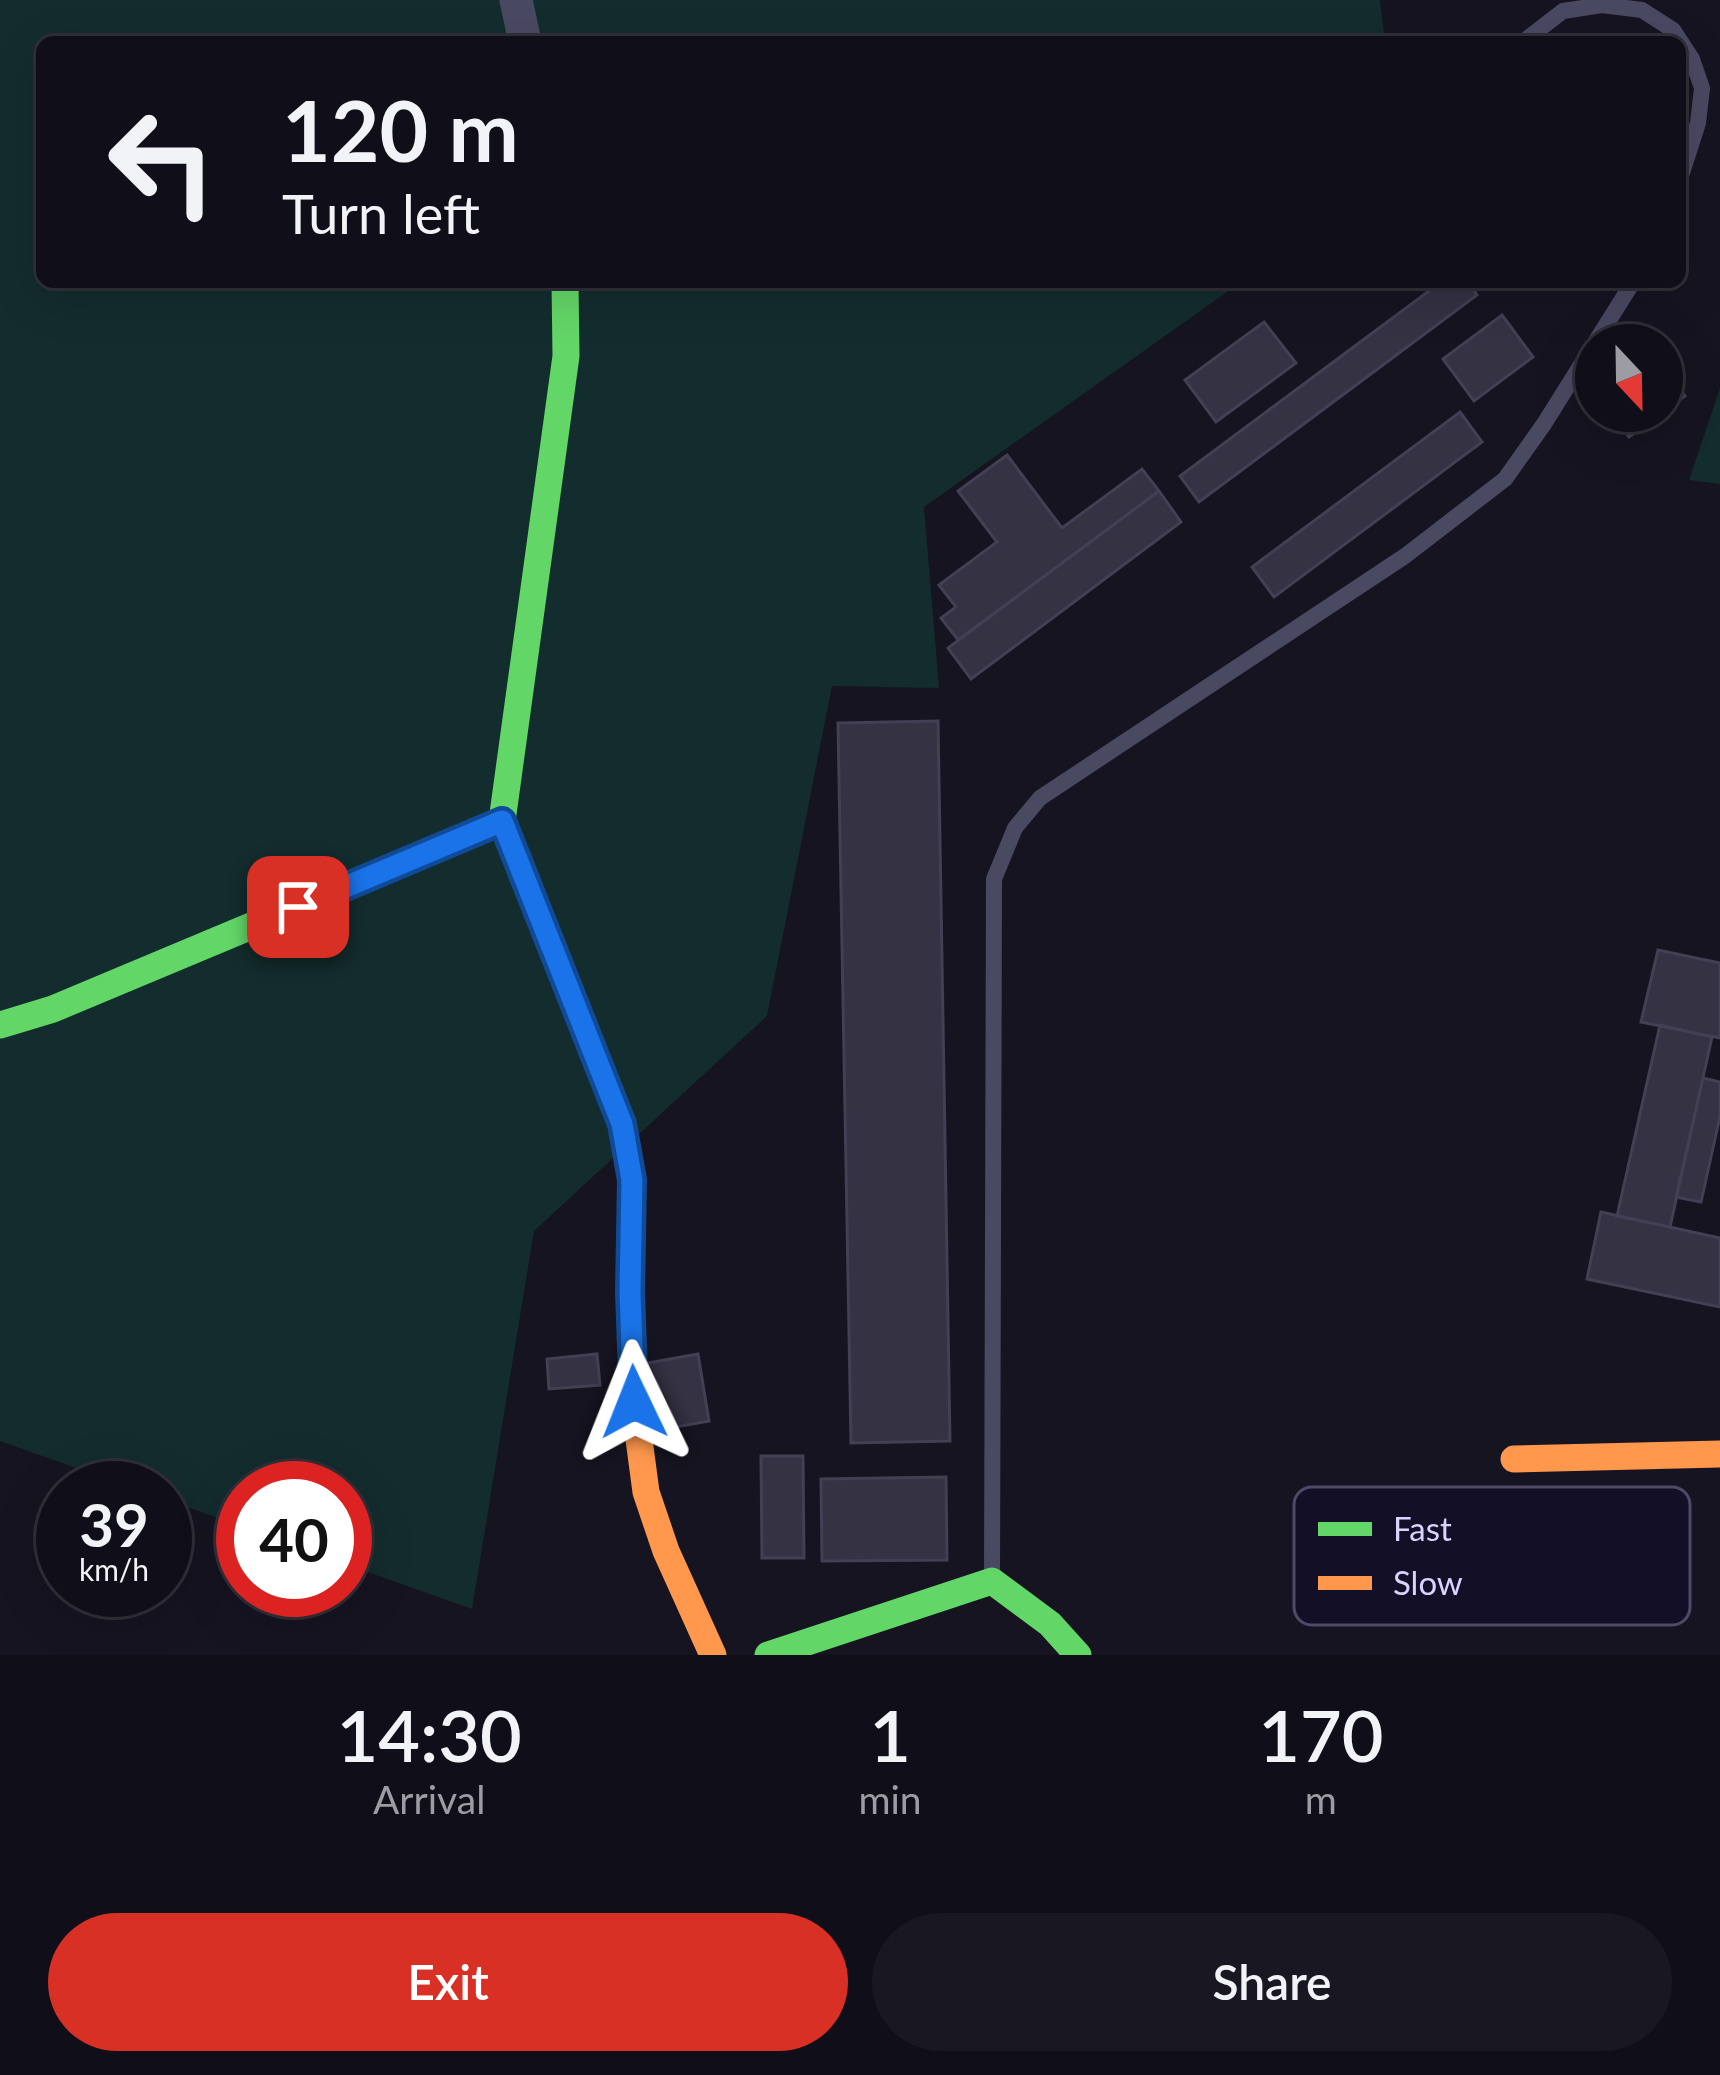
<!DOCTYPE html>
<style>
:root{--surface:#100f19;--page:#191822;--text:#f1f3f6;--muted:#9c9ca2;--line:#302f38;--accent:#d93025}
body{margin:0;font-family:Lato,sans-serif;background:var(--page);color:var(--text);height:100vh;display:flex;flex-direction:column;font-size:45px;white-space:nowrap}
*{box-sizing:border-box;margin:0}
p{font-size:39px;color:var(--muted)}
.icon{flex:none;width:66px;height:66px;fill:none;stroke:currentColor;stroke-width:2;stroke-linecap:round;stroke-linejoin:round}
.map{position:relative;height:1655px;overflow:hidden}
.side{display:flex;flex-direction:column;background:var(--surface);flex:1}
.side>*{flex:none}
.guide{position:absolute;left:36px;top:36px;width:1650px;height:252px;border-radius:18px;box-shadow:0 12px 48px #0002,0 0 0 3px var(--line);background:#100f19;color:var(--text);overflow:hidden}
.needle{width:78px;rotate:158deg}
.fabs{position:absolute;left:1575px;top:324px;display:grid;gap:24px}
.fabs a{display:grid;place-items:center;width:108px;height:108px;border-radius:50%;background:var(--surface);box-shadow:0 12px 48px #0002,0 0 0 3px var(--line);font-size:60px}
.speed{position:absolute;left:36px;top:1461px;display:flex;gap:24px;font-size:60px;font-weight:700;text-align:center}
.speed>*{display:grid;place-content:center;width:156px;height:156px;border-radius:50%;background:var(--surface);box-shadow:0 12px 48px #0002,0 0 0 3px var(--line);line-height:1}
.speed small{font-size:30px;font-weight:400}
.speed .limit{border:18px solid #d22;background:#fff;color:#111}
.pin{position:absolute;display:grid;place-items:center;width:102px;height:102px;color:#fff;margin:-51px;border-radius:24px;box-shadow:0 6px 18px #0006}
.me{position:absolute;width:132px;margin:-66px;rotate:358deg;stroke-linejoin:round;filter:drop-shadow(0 0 9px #0008)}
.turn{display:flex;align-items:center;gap:42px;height:252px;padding:0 48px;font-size:54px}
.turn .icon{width:156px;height:156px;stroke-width:2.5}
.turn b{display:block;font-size:84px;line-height:102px}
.eta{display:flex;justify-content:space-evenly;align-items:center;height:204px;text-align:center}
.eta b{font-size:72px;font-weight:600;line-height:84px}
.cta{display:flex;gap:24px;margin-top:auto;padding:24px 48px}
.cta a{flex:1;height:138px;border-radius:72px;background:var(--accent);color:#fff;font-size:48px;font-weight:600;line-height:138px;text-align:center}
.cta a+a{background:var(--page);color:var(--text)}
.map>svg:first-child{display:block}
.green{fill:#132c2d}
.building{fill:#343243;stroke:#433f54;stroke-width:3}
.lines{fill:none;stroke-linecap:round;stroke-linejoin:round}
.lane{stroke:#4a4962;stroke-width:16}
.street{stroke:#4a4962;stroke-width:33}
.fast{stroke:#63d668;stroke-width:27}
.slow{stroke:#ff974d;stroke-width:27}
.route-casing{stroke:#114b97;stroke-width:30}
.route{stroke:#1a73e8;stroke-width:21}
.key{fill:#130f26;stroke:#4e4a67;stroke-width:3}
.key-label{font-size:33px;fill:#d9d4ff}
</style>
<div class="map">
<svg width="1720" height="1655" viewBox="0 0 1720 1655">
<rect width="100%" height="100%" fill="#161421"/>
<path class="green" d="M0,0H1380L1385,42H42V282H1241L924,507L939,688L832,686L767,1016L534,1231L472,1609L345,1564V1488H243V1527L165,1499V1488H133L0,1441Z
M1720,388V484L1689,480Z"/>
<path class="building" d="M1441,282H1468L1477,295L1199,502L1180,476Z
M1502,315L1533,357L1474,401L1443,359Z
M1264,322L1296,363L1216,422L1185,380Z
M1662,365L1685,396L1629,437L1610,411H1662Z
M1460,412L1482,442L1274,597L1252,567Z
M1007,455L1062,528L1142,469L1159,491L958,640L941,618L956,607L939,585L997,542L958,491Z
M1159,491L1181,522L971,679L948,648Z
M938,721L950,1441L851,1443L838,723Z
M1658,950L1720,963V1038L1641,1022Z
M1660,1025L1712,1037L1670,1227L1617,1216Z
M1703,1078L1720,1082V1116L1701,1202L1676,1197Z
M1601,1212L1720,1238V1307L1587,1279Z
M597,1354L600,1385L549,1389L547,1359Z
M698,1354L709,1421L659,1430L648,1363Z
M761,1456H803L804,1558H762Z
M946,1477L947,1560L822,1561L821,1479Z"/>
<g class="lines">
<path class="lane" d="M1523,42L1563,11L1602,5L1642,10L1673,30L1692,59L1702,88L1698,123L1680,179
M992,1581L994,879L1015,828L1040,798L1405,556L1505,479L1544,424L1633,282"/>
<path class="street" d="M516,0L525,42"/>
<path class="fast" d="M565,282L566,356L502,821L609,1090
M0,1025L53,1009L502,821
M768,1655L992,1581L1050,1624L1078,1655"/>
<path class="slow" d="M609,1090L622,1124L632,1180L630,1292L634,1402L646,1492L666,1551L713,1655
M1514,1459L1720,1454"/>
</g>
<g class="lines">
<g class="route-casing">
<path id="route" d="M298,907L502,821L622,1124L632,1180L630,1292L634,1402"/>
</g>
<use href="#route" class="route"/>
</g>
<rect x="1294" y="1487" width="396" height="138" rx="18" class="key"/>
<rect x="1318" y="1522" width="54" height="14" fill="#63d668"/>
<rect x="1318" y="1576" width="54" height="14" fill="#ff974d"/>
<g class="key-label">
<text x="1393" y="1541">Fast</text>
<text x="1393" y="1595">Slow</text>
</g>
</svg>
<div class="fabs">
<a><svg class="needle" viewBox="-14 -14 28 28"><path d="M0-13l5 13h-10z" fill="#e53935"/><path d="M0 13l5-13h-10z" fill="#9c9ca2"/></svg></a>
</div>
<div class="speed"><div>39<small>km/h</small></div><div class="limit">40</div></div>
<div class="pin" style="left:298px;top:907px;background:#d93025"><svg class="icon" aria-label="arrive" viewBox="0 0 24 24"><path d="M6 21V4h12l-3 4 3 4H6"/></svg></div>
<svg class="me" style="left:634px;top:1402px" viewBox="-20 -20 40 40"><path d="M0-17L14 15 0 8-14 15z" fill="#1a73e8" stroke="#fff" stroke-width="4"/></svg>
<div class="guide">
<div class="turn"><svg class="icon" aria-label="left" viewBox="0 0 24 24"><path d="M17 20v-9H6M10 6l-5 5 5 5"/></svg><div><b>120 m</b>Turn left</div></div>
</div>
</div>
<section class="side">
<div class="eta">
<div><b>14:30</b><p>Arrival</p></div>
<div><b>1</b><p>min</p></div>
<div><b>170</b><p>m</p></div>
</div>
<div class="cta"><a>Exit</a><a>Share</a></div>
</section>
